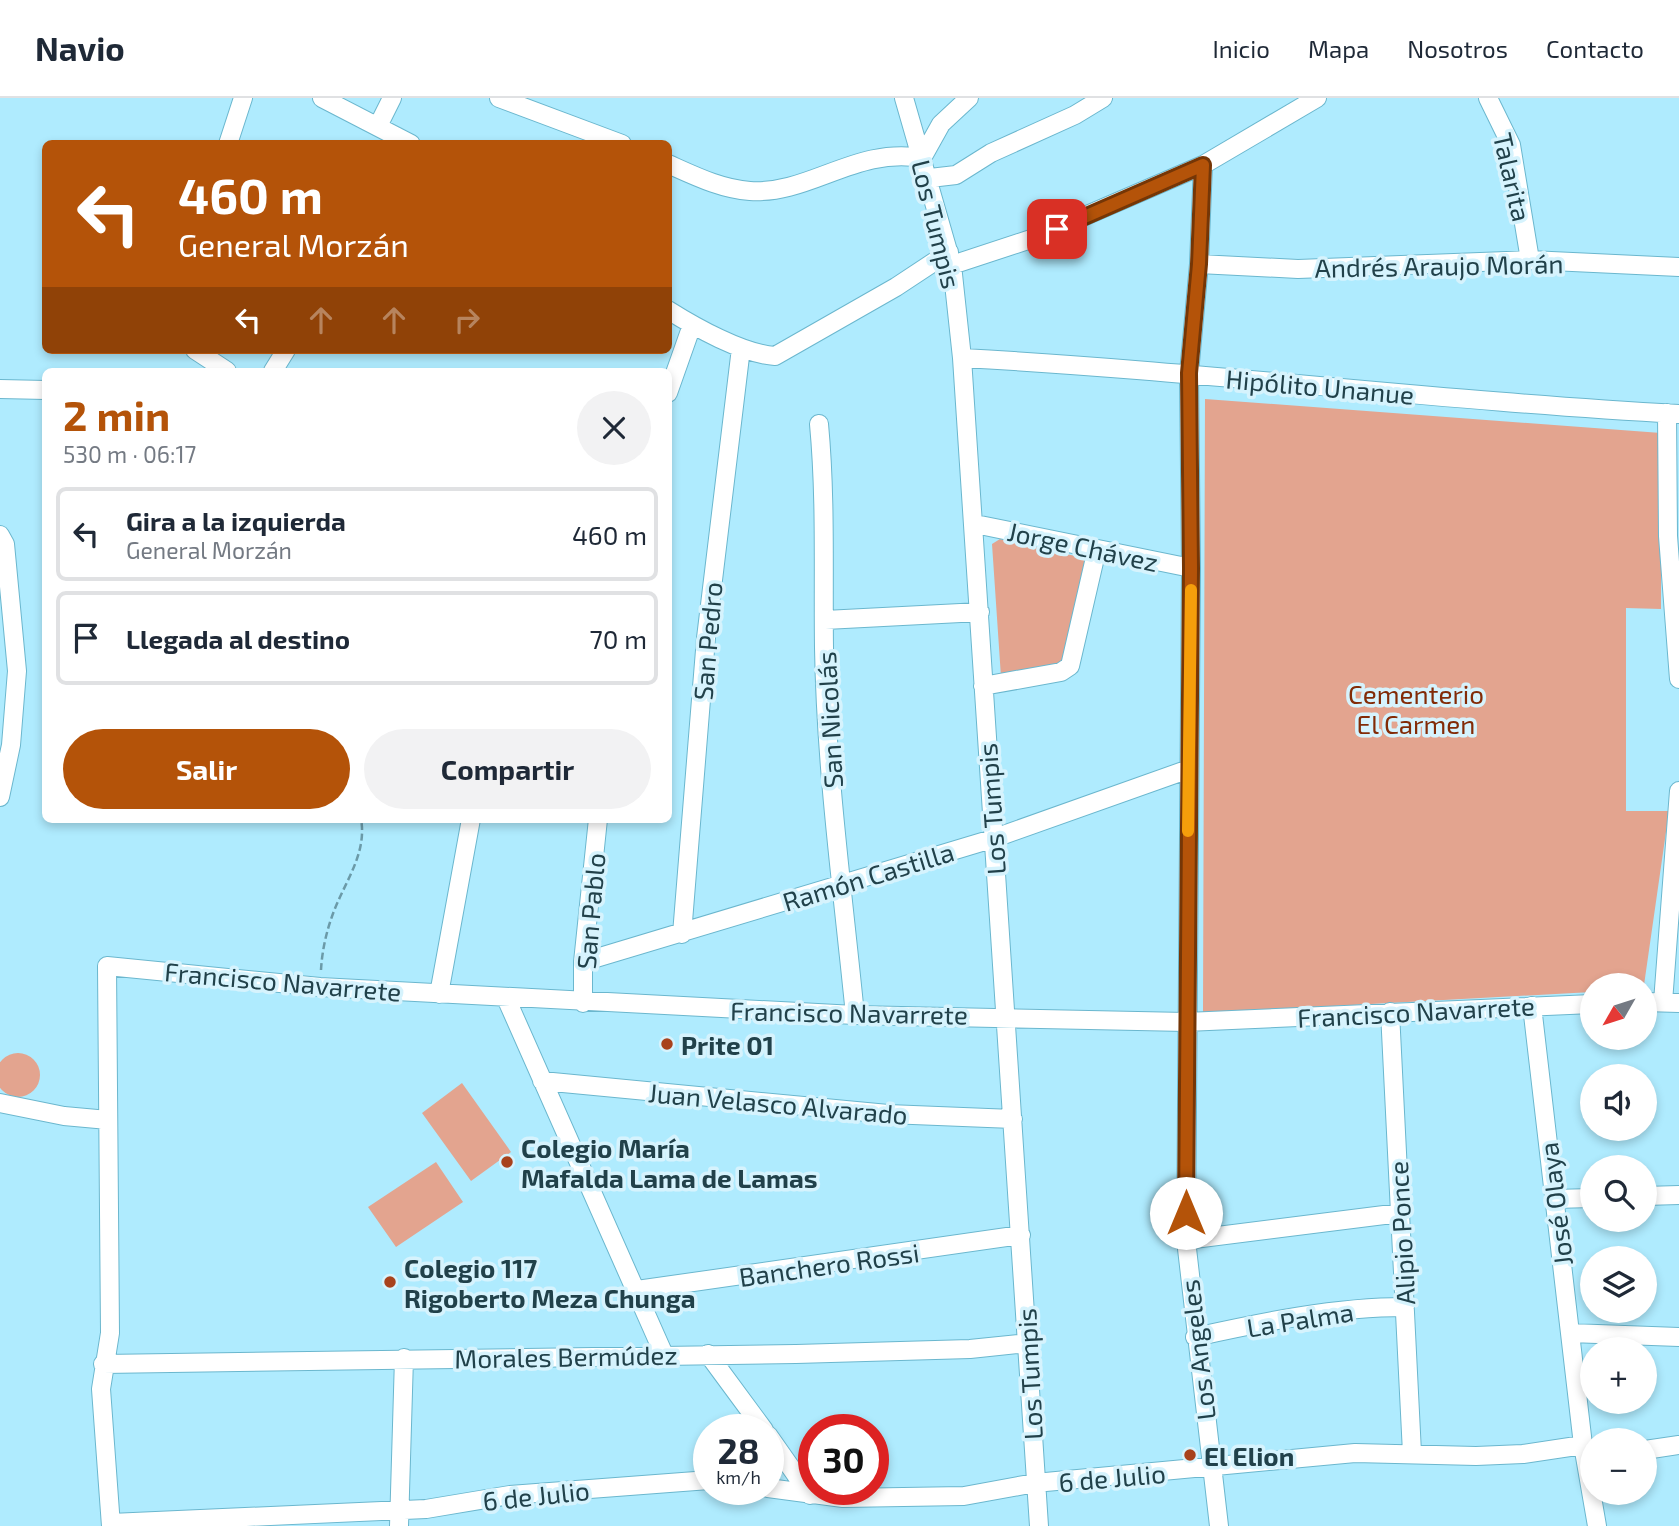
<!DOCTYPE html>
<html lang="es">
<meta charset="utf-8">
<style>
:root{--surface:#fff;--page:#f2f2f3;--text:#1f2937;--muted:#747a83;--line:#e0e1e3;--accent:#b45309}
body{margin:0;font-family:"Exo 2",sans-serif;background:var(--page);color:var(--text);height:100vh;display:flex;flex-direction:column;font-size:26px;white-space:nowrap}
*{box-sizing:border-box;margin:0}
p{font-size:23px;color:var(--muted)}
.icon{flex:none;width:38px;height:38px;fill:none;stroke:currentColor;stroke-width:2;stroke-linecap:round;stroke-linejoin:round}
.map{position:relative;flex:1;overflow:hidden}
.drawer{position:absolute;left:42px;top:270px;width:630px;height:455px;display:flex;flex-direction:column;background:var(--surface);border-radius:10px;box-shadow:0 4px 10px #0003}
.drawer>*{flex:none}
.hud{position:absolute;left:42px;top:42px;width:630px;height:214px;border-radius:10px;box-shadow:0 4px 10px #0003;background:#b45309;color:#fff;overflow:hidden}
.needle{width:46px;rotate:231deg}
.tools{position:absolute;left:1580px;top:875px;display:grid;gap:14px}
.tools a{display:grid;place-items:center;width:77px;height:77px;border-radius:50%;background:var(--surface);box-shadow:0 4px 10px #0003;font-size:35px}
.speed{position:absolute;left:693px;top:1316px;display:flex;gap:14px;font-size:35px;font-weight:700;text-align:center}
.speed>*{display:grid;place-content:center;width:91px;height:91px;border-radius:50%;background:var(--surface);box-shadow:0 4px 10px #0003;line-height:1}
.speed small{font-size:18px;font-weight:400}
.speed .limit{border:10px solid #d22;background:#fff;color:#111}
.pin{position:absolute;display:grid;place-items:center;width:60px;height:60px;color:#fff;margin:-30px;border-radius:14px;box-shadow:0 4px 10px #0006}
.me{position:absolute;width:77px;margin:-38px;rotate:0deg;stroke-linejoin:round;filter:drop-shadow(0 0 5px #0008)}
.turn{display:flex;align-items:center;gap:24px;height:147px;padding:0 21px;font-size:32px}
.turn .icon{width:91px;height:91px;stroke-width:2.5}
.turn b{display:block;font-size:49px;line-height:60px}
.lanes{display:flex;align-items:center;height:66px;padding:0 21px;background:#0003;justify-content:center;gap:35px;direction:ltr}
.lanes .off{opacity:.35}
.round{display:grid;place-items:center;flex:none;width:74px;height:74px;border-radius:37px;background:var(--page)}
.head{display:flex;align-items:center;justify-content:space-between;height:119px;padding:0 21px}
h1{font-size:42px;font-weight:700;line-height:52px;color:var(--accent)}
.action{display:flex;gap:14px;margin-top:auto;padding:14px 21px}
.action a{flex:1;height:80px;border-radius:42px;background:var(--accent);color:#fff;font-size:28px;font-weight:700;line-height:80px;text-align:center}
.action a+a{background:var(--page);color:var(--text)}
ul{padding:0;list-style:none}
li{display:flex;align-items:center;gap:21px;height:94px;margin:0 14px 10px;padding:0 7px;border:4px solid var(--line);border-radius:10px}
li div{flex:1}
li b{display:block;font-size:26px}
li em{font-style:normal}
header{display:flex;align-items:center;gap:42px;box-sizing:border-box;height:98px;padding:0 35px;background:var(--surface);border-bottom:2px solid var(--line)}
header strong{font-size:33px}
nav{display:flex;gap:38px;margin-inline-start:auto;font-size:24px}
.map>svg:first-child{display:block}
.green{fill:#e3a48f}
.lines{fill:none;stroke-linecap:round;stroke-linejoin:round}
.minor-casing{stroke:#6bb7ce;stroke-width:20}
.path{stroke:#6b9aa8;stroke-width:2.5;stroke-dasharray:7 3.5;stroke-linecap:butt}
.minor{stroke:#fff;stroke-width:18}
.route-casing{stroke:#753606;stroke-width:18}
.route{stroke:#b45309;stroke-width:12}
.slow{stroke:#f59e0b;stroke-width:12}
.poi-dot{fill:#a8421c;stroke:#d6f3fd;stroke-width:2.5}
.labels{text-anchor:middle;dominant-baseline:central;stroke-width:7;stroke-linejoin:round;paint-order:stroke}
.street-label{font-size:26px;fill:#21414a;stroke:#d6f3fd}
.park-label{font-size:26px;fill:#822b07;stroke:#d6f3fd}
.poi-label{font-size:26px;font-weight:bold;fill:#21414a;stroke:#d6f3fd;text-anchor:start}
</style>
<header>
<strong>Navio</strong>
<nav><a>Inicio</a><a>Mapa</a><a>Nosotros</a><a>Contacto</a></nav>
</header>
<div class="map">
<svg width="1679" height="1428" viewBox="0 0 1679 1428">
<rect width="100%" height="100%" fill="#afebfe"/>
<path class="green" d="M1205,301L1661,335V511L1626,510V713H1669L1644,887H1592V894L1203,915Z
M1000,441L1084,460L1086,463L1062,566L1001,579L992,446Z
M-4 977a22 22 0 1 1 44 0a22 22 0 1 1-44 0Z
M462,985L511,1054L471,1083L422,1015Z
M436,1064L463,1104L396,1149L368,1109Z"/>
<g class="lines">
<g class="minor-casing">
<path id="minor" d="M322,0L411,46
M499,0L622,46
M904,0L952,167L962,260L1039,1428
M1488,0L1511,47L1530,162
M378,28L392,0
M228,46L243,0
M668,66C695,78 721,91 750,93C809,97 857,48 922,60L941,26L969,0
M1203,67L1199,166L1189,275L1191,470L1186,1142L1219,1428
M930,80L956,77L991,55L1075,17L1103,0
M1199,166L1298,171L1530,162L1679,169
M952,167L1034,140L1203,67L1317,0
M668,212C695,229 743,256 775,258L896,189L949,154
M195,252L227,273
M962,260C1201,273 1439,303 1679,316
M273,273L286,252
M0,291L46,292
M668,295L692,227
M1667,315L1668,438L1679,581
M819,326C826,401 823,476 824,550C826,673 843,795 855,917
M975,426L1191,470
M0,437L5,446L17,573L11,647L0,699
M825,522L980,514
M983,588L1061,574L1070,568L1097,451
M682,836L706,540L741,250
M583,864L992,741L1189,671
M439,896L471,721
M506,900L665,1259
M1645,904L1679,905
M1663,904L1679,693
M583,905V864L598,721
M1532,908L1583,1347L1597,1428
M1390,914L1412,1355
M542,983L888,1016L1013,1021
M0,1005L64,1018L108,1022
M1645,1098L1679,1097
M1554,1101L1592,1100
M1186,1142L1400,1115
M637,1192L1021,1137
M1570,1235L1679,1239
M1195,1239C1263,1224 1335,1209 1405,1209
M708,1256L764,1332
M103,1266L796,1256L970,1251L1028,1245
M768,1337L810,1397
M1645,1352L1679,1347
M768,1390L843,1400L964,1398L1035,1385L1355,1355L1476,1358L1523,1356L1583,1347
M111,1425L426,1411L510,1397L709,1382
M111,1428L101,1291L110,1235L107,868L320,889L855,917L1186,924L1592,906
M399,1428L404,1260"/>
</g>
<path class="path" d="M321,872C322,852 327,831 334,813C346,782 367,755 361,721"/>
<use href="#minor" class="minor"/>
</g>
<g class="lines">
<g class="route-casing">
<path id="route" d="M1057,131L1203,67L1199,166L1189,275L1191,470L1186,1115"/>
</g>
<use href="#route" class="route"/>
<path class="slow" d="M1188,733L1191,492"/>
</g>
<g class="poi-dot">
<circle cx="667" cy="946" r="7"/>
<circle cx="507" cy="1064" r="7"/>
<circle cx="390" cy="1184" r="7"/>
<circle cx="1190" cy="1357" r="7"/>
</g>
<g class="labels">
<g class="street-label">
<text transform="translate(1513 79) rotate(77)">Talarita</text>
<text transform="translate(937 126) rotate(76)">Los Tumpis</text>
<text transform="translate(1439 167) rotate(-1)">Andrés Araujo Morán</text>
<text transform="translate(1320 288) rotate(5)">Hipólito Unanue</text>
<text transform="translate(1083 448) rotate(12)">Jorge Chávez</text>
<text transform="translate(707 543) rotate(-85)">San Pedro</text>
<text transform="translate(829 622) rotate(-93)">San Nicolás</text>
<text transform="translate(991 711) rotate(-94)">Los Tumpis</text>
<text transform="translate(868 778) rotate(-17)">Ramón Castilla</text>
<text transform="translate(590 813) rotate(-85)">San Pablo</text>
<text transform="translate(283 883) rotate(5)">Francisco Navarrete</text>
<text transform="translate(1416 913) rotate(-3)">Francisco Navarrete</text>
<text transform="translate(849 914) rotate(1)">Francisco Navarrete</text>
<text transform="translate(778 1005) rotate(5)">Juan Velasco Alvarado</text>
<text transform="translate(1555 1106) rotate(-97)">José Olaya</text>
<text transform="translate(1401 1135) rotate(-93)">Alipio Ponce</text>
<text transform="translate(829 1166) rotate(-8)">Banchero Rossi</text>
<text transform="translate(1300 1221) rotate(-9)">La Palma</text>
<text transform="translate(1197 1252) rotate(-97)">Los Angeles</text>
<text transform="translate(566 1258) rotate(-1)">Morales Bermúdez</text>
<text transform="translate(1029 1276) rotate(-93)">Los Tumpis</text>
<text transform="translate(1112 1379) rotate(-5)">6 de Julio</text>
<text transform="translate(536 1397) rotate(-6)">6 de Julio</text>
</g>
<g class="park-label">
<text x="1416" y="595">Cementerio<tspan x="1416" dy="30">El Carmen</tspan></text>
</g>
<g class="poi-label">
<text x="681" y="946">Prite 01</text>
<text x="521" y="1049">Colegio María<tspan x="521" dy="30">Mafalda Lama de Lamas</tspan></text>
<text x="404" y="1169">Colegio 117<tspan x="404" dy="30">Rigoberto Meza Chunga</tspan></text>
<text x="1204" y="1357">El Elion</text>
</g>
</g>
</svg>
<div class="tools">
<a><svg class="needle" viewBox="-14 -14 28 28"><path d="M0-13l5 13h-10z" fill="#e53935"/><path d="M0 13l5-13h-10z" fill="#747a83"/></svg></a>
<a><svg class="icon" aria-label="sound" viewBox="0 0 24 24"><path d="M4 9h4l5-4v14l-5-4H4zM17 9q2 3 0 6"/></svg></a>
<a><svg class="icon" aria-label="search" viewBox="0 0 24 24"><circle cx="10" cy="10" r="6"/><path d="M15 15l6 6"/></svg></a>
<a><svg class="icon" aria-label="layers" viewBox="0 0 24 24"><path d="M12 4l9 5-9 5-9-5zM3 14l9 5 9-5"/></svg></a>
<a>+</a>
<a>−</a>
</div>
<div class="speed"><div>28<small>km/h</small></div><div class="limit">30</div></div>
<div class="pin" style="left:1057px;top:131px;background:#d93025"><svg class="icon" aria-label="arrive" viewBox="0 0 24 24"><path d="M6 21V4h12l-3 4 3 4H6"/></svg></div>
<svg class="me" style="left:1186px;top:1115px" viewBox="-20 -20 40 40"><circle r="19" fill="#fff"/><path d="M0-13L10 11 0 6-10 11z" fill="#b45309"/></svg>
<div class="hud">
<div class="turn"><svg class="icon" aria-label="left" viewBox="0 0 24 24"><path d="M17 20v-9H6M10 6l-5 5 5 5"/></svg><div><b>460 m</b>General Morzán</div></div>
<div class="lanes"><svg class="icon" aria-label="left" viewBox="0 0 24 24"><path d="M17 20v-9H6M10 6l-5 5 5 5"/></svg><svg class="icon off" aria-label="ahead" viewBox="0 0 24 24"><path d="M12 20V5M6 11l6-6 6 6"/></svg><svg class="icon off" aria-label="ahead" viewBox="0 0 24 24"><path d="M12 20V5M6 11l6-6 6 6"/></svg><svg class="icon off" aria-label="right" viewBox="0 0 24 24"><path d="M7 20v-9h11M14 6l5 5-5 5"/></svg></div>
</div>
<section class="drawer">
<div class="head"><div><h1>2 min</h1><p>530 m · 06:17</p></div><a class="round"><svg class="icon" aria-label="close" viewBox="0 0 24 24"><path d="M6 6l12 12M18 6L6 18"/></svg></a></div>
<ul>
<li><svg class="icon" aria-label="left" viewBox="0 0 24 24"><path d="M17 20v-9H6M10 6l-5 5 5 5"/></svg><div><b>Gira a la izquierda</b><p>General Morzán</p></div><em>460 m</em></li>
<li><svg class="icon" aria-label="arrive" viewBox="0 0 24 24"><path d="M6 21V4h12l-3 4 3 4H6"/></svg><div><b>Llegada al destino</b></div><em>70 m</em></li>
</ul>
<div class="action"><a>Salir</a><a>Compartir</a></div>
</section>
</div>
